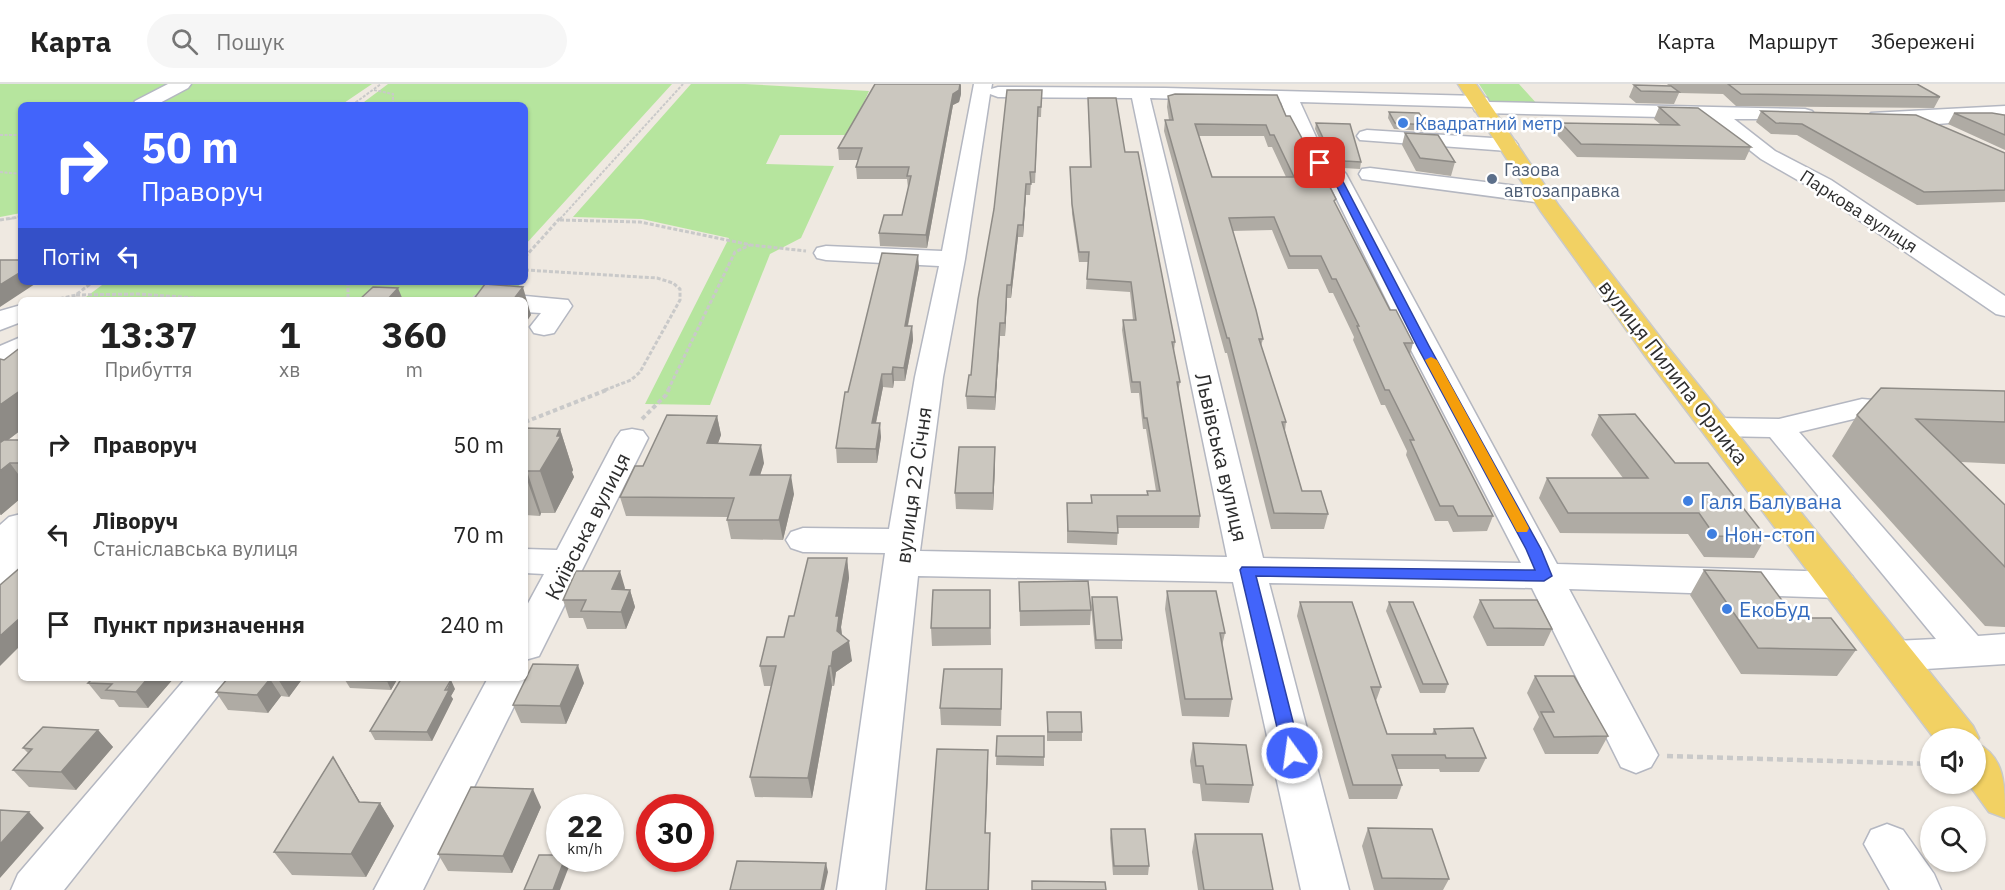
<!DOCTYPE html>
<html lang="uk">
<meta charset="utf-8">
<style>
:root{--surface:#fff;--page:#f6f6f6;--text:#222;--muted:#767676;--line:#e0e0e0}
body{margin:0;font-family:"IBM Plex Sans",sans-serif;background:var(--page);color:var(--text);height:100vh;display:flex;flex-direction:column;font-size:22px;white-space:nowrap}
*{box-sizing:border-box;margin:0}
p{font-size:20px;color:var(--muted)}
.icon{flex:none;width:33px;height:33px;fill:none;stroke:currentColor;stroke-width:2;stroke-linecap:round;stroke-linejoin:round}
.map{position:relative;flex:1;overflow:hidden}
.drawer{position:absolute;left:18px;top:213px;width:510px;height:384px;display:flex;flex-direction:column;background:var(--surface);border-radius:9px;box-shadow:0 2px 4px #0004}
.drawer>*{flex:none}
.top-card{position:absolute;left:18px;top:18px;width:510px;height:183px;border-radius:9px;box-shadow:0 2px 4px #0004;background:#4264fb;color:#fff;overflow:hidden}
.buttons{position:absolute;left:1920px;top:644px;display:grid;gap:12px}
.buttons a{display:grid;place-items:center;width:66px;height:66px;border-radius:50%;background:var(--surface);box-shadow:0 2px 4px #0004;font-size:30px}
.speed{position:absolute;left:546px;top:710px;display:flex;gap:12px;font-size:30px;font-weight:700;text-align:center}
.speed>*{display:grid;place-content:center;width:78px;height:78px;border-radius:50%;background:var(--surface);box-shadow:0 2px 4px #0004;line-height:1}
.speed small{font-size:15px;font-weight:400}
.speed .limit{border:9px solid #d22;background:#fff;color:#111}
.pin{position:absolute;display:grid;place-items:center;width:51px;height:51px;color:#fff;margin:-26px;border-radius:12px;box-shadow:0 3px 9px #0006}
.me{position:absolute;width:66px;margin:-33px;rotate:346deg;stroke-linejoin:round;filter:drop-shadow(0 0 4px #0008)}
.turn{display:flex;align-items:center;gap:21px;height:126px;padding:0 24px;font-size:27px}
.turn .icon{width:78px;height:78px;stroke-width:2.5}
.turn b{display:block;font-size:42px;line-height:51px}
.then{display:flex;align-items:center;height:57px;padding:0 24px;background:#0003;gap:12px;font-size:22px}
.eta{display:flex;justify-content:space-evenly;align-items:center;height:102px;text-align:center}
.eta b{font-size:36px;font-weight:700;line-height:42px}
ul{padding:0;list-style:none}
li{display:flex;align-items:center;gap:18px;height:90px;padding:0 24px}
li div{flex:1}
li b{display:block;font-size:22px}
li em{font-style:normal}
header{display:flex;align-items:center;gap:36px;box-sizing:border-box;height:84px;padding:0 30px;background:var(--surface);border-bottom:2px solid var(--line)}
header strong{font-size:28px}
nav{display:flex;gap:33px;margin-inline-start:auto;font-size:21px}
.search{width:420px;height:54px;background:var(--page);display:flex;align-items:center;gap:15px;box-sizing:border-box;padding:0 21px;border-radius:33px;color:var(--muted);font-size:22px}
.map>svg:first-child{display:block}
.green{fill:#b6e59e}
.lines{fill:none;stroke-linecap:round;stroke-linejoin:round}
.minor-casing{stroke:#b4b7c1;stroke-width:3}
.major-casing{stroke:#c9c9c9;stroke-width:3}
.path-far3{stroke:#c9c9c9;stroke-width:2;stroke-dasharray:3 1.5;stroke-linecap:butt}
.path-far2{stroke:#c9c9c9;stroke-width:3;stroke-dasharray:4 2;stroke-linecap:butt}
.path-far1{stroke:#c9c9c9;stroke-width:4;stroke-dasharray:4.5 3;stroke-linecap:butt}
.path{stroke:#c9c9c9;stroke-width:4.5;stroke-dasharray:6 4;stroke-linecap:butt}
.minor{fill:#fff;fill-rule:evenodd}
.major{fill:#f2d163;fill-rule:evenodd}
.wall{fill:#afaba4;fill-rule:evenodd}
.shaded-wall{fill:#8e8b86}
.building{fill:#cbc7bf;stroke:#8e8b86;stroke-width:1.5;fill-rule:evenodd}
.route{fill:#4264fb;stroke:#2b41a3;stroke-width:1.5}
.slow{fill:#f59e0b}
.shop-dot{fill:#3f7fe0;stroke:#fff;stroke-width:2}
.service-dot{fill:#5c6f8a;stroke:#fff;stroke-width:2}
.labels{text-anchor:middle;dominant-baseline:central;stroke-width:5;stroke-linejoin:round;paint-order:stroke}
.far-shop-label{font-size:18px;fill:#366cbe;stroke:#fff;text-anchor:start}
.far-service-label{font-size:18px;fill:#4e5e75;stroke:#fff;text-anchor:start}
.far-street-label{font-size:18px;fill:#2e2e2e;stroke:#fff}
.street-label{font-size:21px;fill:#2e2e2e;stroke:#fff}
.shop-label{font-size:21px;fill:#366cbe;stroke:#fff;text-anchor:start}
</style>
<header>
<strong>Карта</strong>
<div class="search"><svg class="icon" aria-label="search" viewBox="0 0 24 24"><circle cx="10" cy="10" r="6"/><path d="M15 15l6 6"/></svg>Пошук</div>
<nav><a>Карта</a><a>Маршрут</a><a>Збережені</a></nav>
</header>
<div class="map">
<svg width="2005" height="806" viewBox="0 0 2005 806">
<rect width="100%" height="100%" fill="#efe9e1"/>
<path class="green" d="M0,0H372L341,21H21V129L0,133Z
M388,0H672L525,161V21H360Z
M691,0H745L869,7L849,51H780L766,80L834,82L801,154L770,170L710,321L645,320L729,154L642,135L573,133Z
M1479,0H1519L1538,21L1496,20L1490,17Z
M106,198H522L506,216H82Z"/>
<g class="lines">
<g class="minor-casing">
<path id="minor" d="M168,0H191L188,4L156,21H133L135,17Z
M974,0H992L991,5L998,3L1165,4L1480,12L1487,14L1489,18L1805,25L1812,27L1815,31L1812,35H1734L1775,67L1831,96L2005,212V232L1996,230L1815,106L1761,75L1709,34L1482,29L1475,27L1473,23L1300,18L1321,64L1346,90L1557,480L1839,488L1852,492L1857,501L1852,510L1839,514L1569,505L1658,671L1651,683L1636,689L1621,683L1532,504L1269,499L1349,806H1301L1233,498L918,492L885,806H837L885,469L803,468L791,464L786,456L791,448L803,444L889,445L915,293L939,182L826,176L817,174L814,169L817,164L826,162L942,167ZM990,10L998,13L1132,14L1227,473L920,467L943,293L965,175ZM1150,14L1281,18C1291,47 1301,74 1326,93L1409,262L1521,479L1263,474Z
M2005,22V34C1965,36 1910,47 1871,37L1868,33L1871,29Z
M1367,46L1508,55L1515,57L1518,61L1515,65L1508,67L1360,56L1357,52L1360,48Z
M1370,84L1542,105L1550,107L1553,112L1550,117L1542,119L1362,95L1359,90L1362,85Z
M525,212L568,216L572,222L554,249L544,251L534,249L530,243L541,229L525,228V216H515Z
M21,221V238L0,246V227Z
M21,253V273L10,280L0,282V262Z
M1862,315L1918,320L1922,326L1918,332L1907,335L1862,333L1799,348L1978,552L2005,550V580L1894,587L1880,582L1874,572L1880,562L1894,557L1936,555L1770,353L1716,352L1705,350L1701,343L1705,336L1716,334L1779,335Z
M632,345L643,347L648,354L539,572L525,576V525L544,490L525,489V465L557,466L616,354L621,347Z
M21,430V493L13,501L0,505V441L9,433Z
M525,588L528,594L423,806H374L488,594H525Z
M186,594H229L223,605L64,806H11L18,790Z
M1887,740L1903,746L1934,790L1941,806H1890L1864,760L1871,746Z"/>
</g>
<g class="major-casing">
<path id="major" d="M1458,0H1476L1559,122L1666,261L1973,642L1979,654L1976,659C2005,672 2005,701 2005,734L1989,728L1968,699H1976V654H1934L1646,273L1540,126Z"/>
</g>
<path class="path-far3" d="M374,6L393,10V21
M352,21L381,0
M0,51H21
M0,88L21,90
M9,135L21,133
M560,135L683,0"/>
<path class="path-far2" d="M0,136L19,133
M560,136L640,138L751,161L806,167
M525,173L561,133
M525,186L657,194L673,199L680,205V216L640,288L631,296L605,306
M348,198V216
M492,203L499,198
M77,210L93,198
M76,211L138,210L225,216
M54,216L76,211L70,216
M468,216L480,210
M668,306L735,168L750,161"/>
<path class="path-far1" d="M642,335L666,311L669,305
M525,338L609,305"/>
<path class="path" d="M1667,672L1930,680"/>
<use href="#minor" class="minor"/>
<use href="#major" class="major"/>
</g>
<path class="wall" d="M1667,0H1917L1940,13L1934,24L1736,22L1723,10L1679,9L1674,20L1636,19L1629,13L1634,1L1669,2Z
M1042,6L1041,33H1038L1035,99H1031L1030,111H1026L1023,153H1018L1011,214H1007L1005,252H1000L995,326L967,325L966,312L971,291L994,125Z
M961,10L959,18L953,21L927,164L880,162L879,149L902,131L908,104L907,95H857L856,83L858,76H839L838,64Z
M1168,12L1286,32L1335,120L1390,226L1413,259L1410,271L1493,432L1487,447L1453,448L1448,437H1435L1406,371L1407,367L1385,321H1381L1353,256L1354,253L1333,209H1329L1318,185H1288L1272,146L1232,147L1263,255L1261,262L1286,338L1285,347L1302,407L1328,430L1324,445H1271L1227,269H1225L1164,47L1165,36H1169L1167,23ZM1199,52H1264L1268,63H1272L1286,93H1212Z
M1088,14L1125,68L1175,258L1174,267L1180,298L1178,308L1200,432L1199,444H1118L1117,461L1067,459V419H1091V411H1147V407H1156L1146,345H1143L1139,309H1131L1122,246L1123,236H1133L1130,208L1086,205L1088,178H1079L1072,130L1070,83H1090Z
M1659,23L1751,63L1745,76L1577,73L1557,51L1561,39L1660,40L1654,35Z
M1761,27L2005,69V118L1917,121L1797,51L1771,50L1756,38Z
M1389,28L1427,41L1425,47L1394,45L1388,34Z
M1954,29L2005,31V66L1948,40Z
M1316,39L1361,78L1360,85L1343,84L1323,63L1315,45Z
M1405,49L1455,78L1451,92L1416,87L1402,61Z
M919,183L908,242H912L913,256L905,297H894L893,304L883,303L876,339L881,353L877,379H837L836,364L848,308Z
M21,263V346L8,356H21V414L1,431H0V275L4,276Z
M2005,307V380L1961,378L2005,421V543L1985,542L1832,372L1857,331Z
M1599,331L1675,379L1766,453L1754,474L1704,473L1688,450L1560,449L1539,414L1547,394H1623L1591,351Z
M717,332L721,351L718,359L764,379L760,391L794,410L783,456L731,455L727,436L728,433L626,432L620,413L643,382Z
M525,344L560,345L573,386L572,388L574,393L555,429H541L540,432L525,431Z
M995,380L993,426L956,425L955,409Z
M847,474L849,494L841,543L842,551L852,577L836,588L834,602H832L812,714L755,713L750,693L771,602H764L760,582L784,553L794,532Z
M1704,486L1795,534L1856,566L1837,592L1741,590L1690,511Z
M1019,498L1091,526L1090,541L1020,542Z
M625,504L624,506H630L635,523L626,545H587L583,534H569L563,516Z
M990,506L991,561L932,562L931,544Z
M1167,507L1225,549L1222,562L1232,615L1229,633L1182,632L1165,525Z
M1092,513L1122,556V565H1095L1091,522Z
M1480,516L1552,545L1544,562H1487L1473,533Z
M1300,518L1381,603L1376,617L1387,650H1432L1434,645L1486,674L1479,688H1440L1439,685H1397L1402,701L1397,715H1349L1297,532Z
M1389,518L1448,600L1445,609H1420L1386,527Z
M1535,592L1608,652L1598,670H1545L1533,645L1539,633L1527,609Z
M93,594H174L148,624L119,623L114,616L101,615L88,599Z
M228,594H303L289,613L281,612L268,629L228,626L216,608Z
M346,594H398L391,606L350,604L345,596Z
M584,599L566,640L521,639L513,621Z
M1002,603L1001,642L941,641L940,624Z
M455,605L451,612L453,615L432,657L375,656L370,647Z
M1047,628L1082,648V657H1047Z
M98,646L113,663L76,706L29,703L13,686L28,669L23,664Z
M997,652L1044,673V682L996,681Z
M1193,659L1253,701L1249,719L1202,717L1200,700L1193,699L1190,677Z
M333,673L360,718L380,719L394,742L366,793L292,791L274,768Z
M541,723L512,789L448,787L438,770Z
M1368,744L1449,795L1443,806H1374L1362,762Z
M1111,745L1149,782L1148,791H1113L1110,754Z
M1195,750L1273,806H1198L1192,768Z"/>
<path class="shaded-wall" d="M961,0V10L959,18L953,21L927,164L926,151L953,10Z
M1026,100V111L1023,153V141Z
M1018,141V153L1011,214V201Z
M918,171L919,183L905,255V242Z
M21,188V198H38L0,223V201Z
M1007,201V214L1005,252V239Z
M523,203L531,231L525,240V216H513Z
M398,204L403,216H387Z
M1000,239V252L995,326V313Z
M912,242L913,256L905,297L904,284Z
M893,283L894,297L893,304L892,290Z
M882,290L883,303L873,353L872,339Z
M21,306V346L0,362V321Z
M717,332L721,351L711,378L707,359Z
M880,339L881,353L877,379L876,365Z
M560,345L573,386L572,388L574,393L555,429L540,387Z
M761,361L764,379L754,410L750,391Z
M995,363V380L993,426V409Z
M10,379L21,394V414L1,431L0,429V387Z
M527,387L541,429L540,432L525,390Z
M791,391L794,410L783,456L779,436Z
M847,474L849,494L841,543L842,552L849,557L852,577L836,588L834,602L831,582L837,547L836,532Z
M620,487L625,504L617,523L612,505Z
M630,506L635,523L626,545L621,528Z
M20,533L21,534V561L0,582V552Z
M578,581L584,599L566,640L560,622Z
M829,582L832,602L812,714L808,694Z
M148,594H174L148,624L136,608Z
M279,594H303L289,613L278,595Z
M388,594H398L391,606L387,597Z
M270,595L281,612L268,629L257,611Z
M451,596L455,605L451,612L453,615L432,657L427,648Z
M98,646L113,663L76,706L61,688Z
M988,666V683L985,766V749Z
M333,673L370,735L380,719L394,742L366,793L351,770L359,718Z
M533,705L541,723L512,789L503,772Z
M29,728L44,744L0,794V760Z
M990,749L989,806H988Z
M565,774H567L570,780L560,806H553Z
M826,779L828,788L824,806H821Z"/>
<path class="building" d="M875,0H960L959,6L953,10L926,151L879,149L884,131H902L911,92H907L909,83H856L862,64H838Z
M1728,0H1917L1940,13L1741,10Z
M1634,1L1671,2L1679,8L1641,7Z
M1007,6H1042L1041,23H1038L1035,88H1030L1031,100H1026L1023,141H1018L1011,201H1007L1005,239H1000L995,313L966,312L969,291H971L978,215L994,125Z
M1175,10L1277,11L1286,32H1290L1304,58L1313,70L1336,115L1334,117L1390,226H1396L1413,259H1404L1493,432H1458L1453,422H1440L1410,356H1414L1389,306H1385L1357,242H1359L1336,195H1332L1321,172H1290L1274,133L1229,134L1256,226L1263,255H1259L1286,338H1282L1302,407H1321L1328,430L1274,429L1229,254H1227L1165,36H1173L1168,12ZM1195,40L1266,41L1270,51H1274L1294,93H1212Z
M1088,14H1116L1125,68H1138L1175,258H1172L1180,298H1177L1200,432H1117L1118,449L1068,447L1067,419H1092L1091,411H1148L1147,407H1160L1147,334H1144L1140,298H1132L1123,236H1136L1131,198L1087,195L1089,168H1079L1072,120L1070,83H1091Z
M1659,23L1698,24L1751,63L1581,60L1561,39L1679,41Z
M1761,27L1916,31L2005,69V106L1924,108L1802,40L1776,39Z
M1389,28L1419,29L1427,41L1395,39Z
M1954,29H1992L2004,31H2005V51Z
M1316,39L1350,40L1361,78L1345,77L1324,56Z
M1405,49L1438,51L1455,78L1420,74Z
M882,169L918,171L905,242H912L904,284L893,283L892,290H882L872,339H880L876,365L836,364L845,308H848Z
M0,176H21V188L0,201Z
M485,200L523,203L513,216H473Z
M373,203L398,204L387,216H359Z
M21,263V306L0,321V275L4,276Z
M1881,304L2005,307V338L1916,335L2005,421V483L1857,331Z
M1635,330L1675,379H1708L1766,453L1715,452L1699,429H1568L1547,394H1648L1599,331Z
M667,331L717,332L707,359L761,361L750,391H791L779,436H727L734,414L620,413L635,382H643Z
M525,344L560,345L557,352H561L540,387H527L525,389Z
M4,356H21V379H10L0,387V358H1Z
M959,363H995L993,409H955Z
M808,474H847L836,532H839L837,547L849,557L833,568L831,582H829L808,694L750,693L776,582H760L767,553H784L789,532H794Z
M21,483V533L0,552V501Z
M1704,486L1761,488L1795,534H1831L1856,566L1758,564Z
M576,487H620L612,505L630,506L621,528L581,527L586,516H563Z
M1088,497L1091,526L1020,527L1019,498Z
M933,506H990V544H931Z
M1167,507H1216L1225,549H1220L1232,615H1185Z
M1092,513H1117L1122,556H1096Z
M1480,516H1537L1552,545L1494,544Z
M1300,518H1352L1381,603H1371L1387,650H1436L1434,645L1473,644L1486,674H1446L1445,671H1392L1402,701H1353Z
M1389,518H1413L1448,600H1423Z
M533,580L578,581L560,622L513,621Z
M944,585H1002L1001,625L940,624Z
M1535,592H1574L1608,652L1554,653L1541,628H1554Z
M93,594H148L136,608L106,606L112,600L88,599Z
M228,594H279L278,595H270L257,611L216,608Z
M346,594H388L387,597L345,596Z
M401,595L451,596L445,606H449L427,648L370,647Z
M1047,628H1081L1082,648H1048Z
M43,643L98,646L61,688L13,686L32,665L23,664Z
M997,652H1044V673L996,672Z
M1193,659L1246,661L1253,701L1206,700L1203,682H1196Z
M937,665L988,666L985,749H990L988,806H926Z
M333,673L359,718L380,719L351,770L274,768Z
M471,703L533,705L503,772L438,770Z
M0,726L29,728L0,760Z
M1368,744L1432,745L1449,795L1382,794Z
M1111,745H1145L1149,782H1114Z
M1195,750H1262L1273,806H1204Z
M539,771H560V774H565L553,806H524Z
M737,777L826,779L821,806H730Z
M1032,797L1105,798L1106,806H1032Z"/>
<path class="route" d="M1320,77L1339,90L1429,262L1541,465L1552,492L1544,497L1256,492L1301,669L1298,674L1292,676L1286,674L1283,669L1240,486L1242,483L1535,486L1526,465L1417,262L1331,91L1315,79Z"/>
<path class="slow" d="M1431,273L1437,276L1529,444L1527,448H1517L1515,444L1425,276Z"/>
<g class="shop-dot">
<circle cx="1403" cy="39" r="6"/>
<circle cx="1688" cy="417" r="6"/>
<circle cx="1712" cy="450" r="6"/>
<circle cx="1727" cy="525" r="6"/>
</g>
<circle class="service-dot" cx="1492" cy="95" r="6"/>
<g class="labels">
<g class="far-shop-label">
<text x="1415" y="39">Квадратний метр</text>
</g>
<g class="far-service-label">
<text x="1504" y="85">Газова<tspan x="1504" dy="21">автозаправка</tspan></text>
</g>
<g class="far-street-label">
<text transform="translate(1859 127) rotate(33)">Паркова вулиця</text>
</g>
<g class="street-label">
<text transform="translate(1674 288) rotate(52)">вулиця Пилипа Орлика</text>
<text transform="translate(1222 373) rotate(77)">Львівська вулиця</text>
<text transform="translate(913 401) rotate(-82)">вулиця 22 Січня</text>
<text transform="translate(587 442) rotate(-63)">Київська вулиця</text>
</g>
<g class="shop-label">
<text x="1700" y="417">Галя Балувана</text>
<text x="1724" y="450">Нон-стоп</text>
<text x="1739" y="525">ЕкоБуд</text>
</g>
</g>
</svg>
<div class="buttons">
<a><svg class="icon" aria-label="sound" viewBox="0 0 24 24"><path d="M4 9h4l5-4v14l-5-4H4zM17 9q2 3 0 6"/></svg></a>
<a><svg class="icon" aria-label="search" viewBox="0 0 24 24"><circle cx="10" cy="10" r="6"/><path d="M15 15l6 6"/></svg></a>
</div>
<div class="speed"><div>22<small>km/h</small></div><div class="limit">30</div></div>
<div class="pin" style="left:1320px;top:79px;background:#d93025"><svg class="icon" aria-label="arrive" viewBox="0 0 24 24"><path d="M6 21V4h12l-3 4 3 4H6"/></svg></div>
<svg class="me" style="left:1292px;top:669px" viewBox="-20 -20 40 40"><circle r="17" fill="#4264fb" stroke="#fff" stroke-width="3"/><path d="M0-11L8 9 0 5-8 9z" fill="#fff"/></svg>
<div class="top-card">
<div class="turn"><svg class="icon" aria-label="right" viewBox="0 0 24 24"><path d="M7 20v-9h11M14 6l5 5-5 5"/></svg><div><b>50 m</b>Праворуч</div></div>
<div class="then">Потім<svg class="icon" aria-label="left" viewBox="0 0 24 24"><path d="M17 20v-9H6M10 6l-5 5 5 5"/></svg></div>
</div>
<section class="drawer">
<div class="eta">
<div><b>13:37</b><p>Прибуття</p></div>
<div><b>1</b><p>хв</p></div>
<div><b>360</b><p>m</p></div>
</div>
<ul>
<li><svg class="icon" aria-label="right" viewBox="0 0 24 24"><path d="M7 20v-9h11M14 6l5 5-5 5"/></svg><div><b>Праворуч</b></div><em>50 m</em></li>
<li><svg class="icon" aria-label="left" viewBox="0 0 24 24"><path d="M17 20v-9H6M10 6l-5 5 5 5"/></svg><div><b>Ліворуч</b><p>Станіславська вулиця</p></div><em>70 m</em></li>
<li><svg class="icon" aria-label="arrive" viewBox="0 0 24 24"><path d="M6 21V4h12l-3 4 3 4H6"/></svg><div><b>Пункт призначення</b></div><em>240 m</em></li>
</ul>
</section>
</div>
